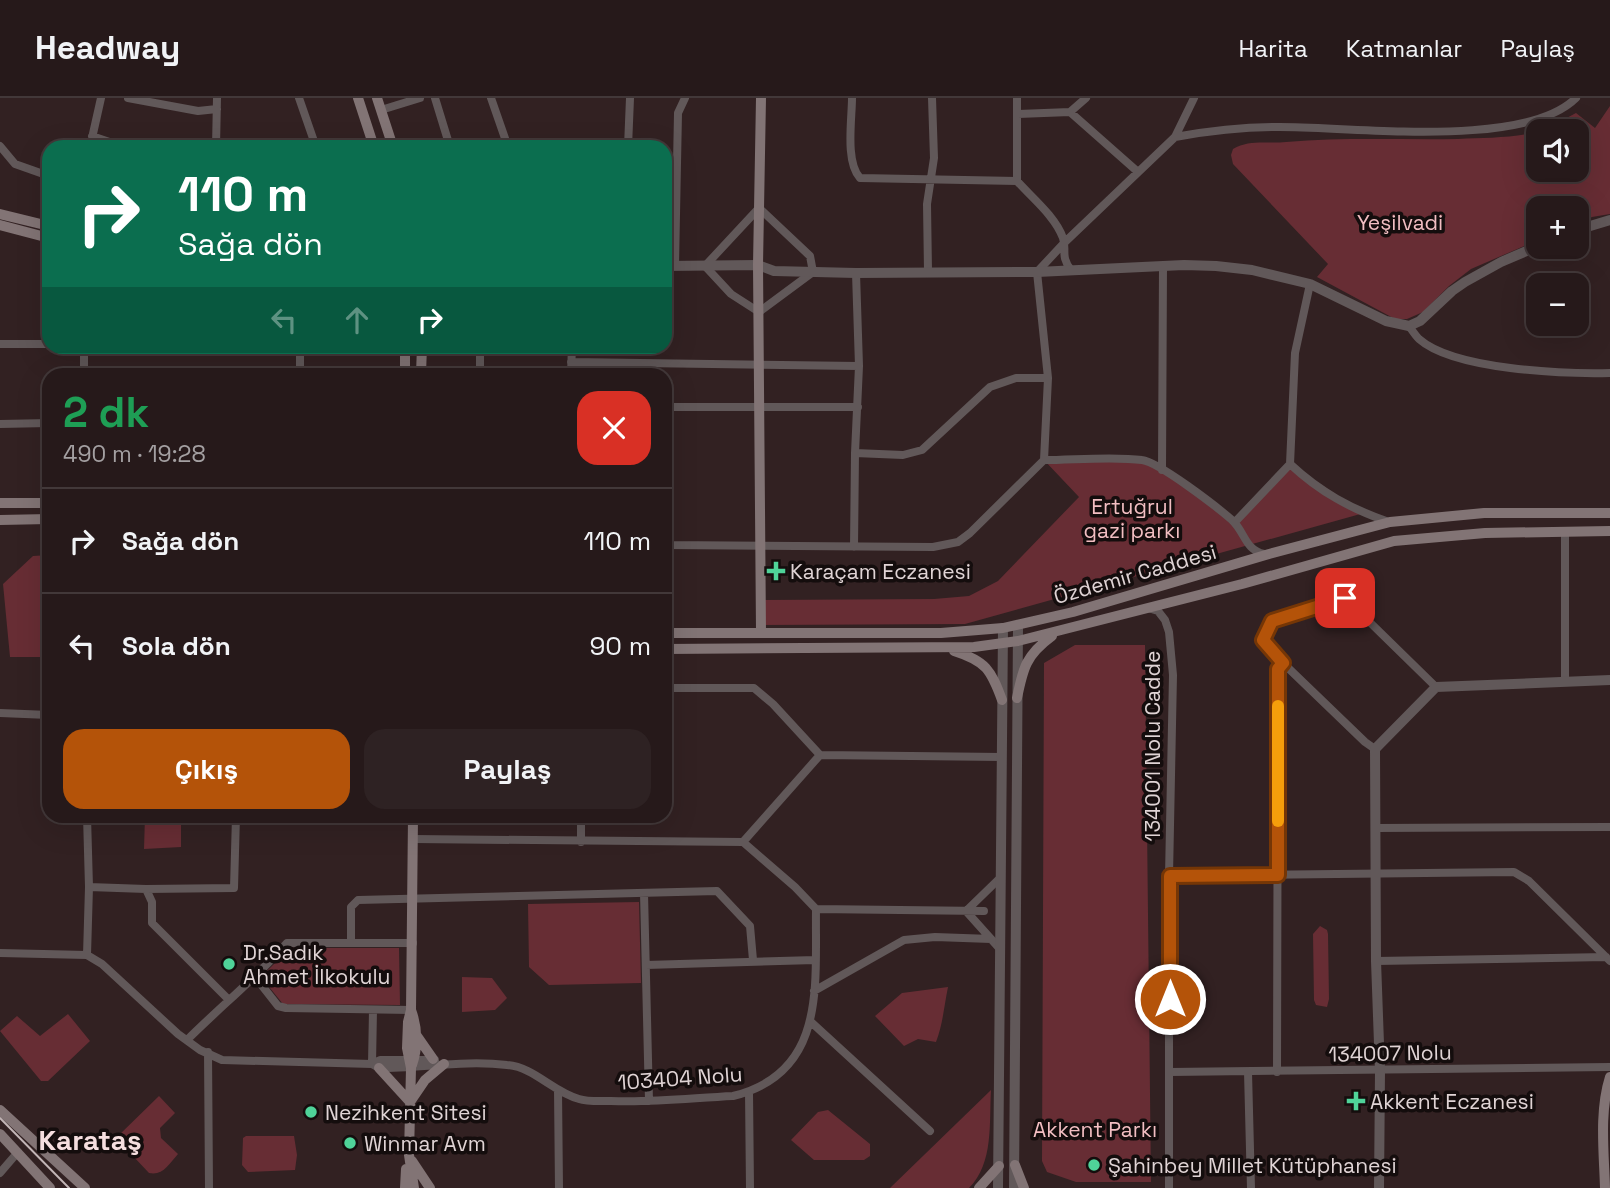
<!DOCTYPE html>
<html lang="tr">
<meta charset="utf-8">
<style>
:root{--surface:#26191a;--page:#2e2223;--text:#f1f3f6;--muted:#a4a0a2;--line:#423839;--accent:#b45309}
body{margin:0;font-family:"Space Grotesk",sans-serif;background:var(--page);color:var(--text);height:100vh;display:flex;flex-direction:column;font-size:26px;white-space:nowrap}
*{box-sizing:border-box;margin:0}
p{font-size:23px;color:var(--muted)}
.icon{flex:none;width:38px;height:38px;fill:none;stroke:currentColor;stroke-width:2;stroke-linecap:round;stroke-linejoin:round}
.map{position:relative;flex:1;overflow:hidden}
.details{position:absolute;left:42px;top:270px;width:630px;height:455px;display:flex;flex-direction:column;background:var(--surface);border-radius:21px;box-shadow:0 7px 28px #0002,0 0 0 2px var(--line)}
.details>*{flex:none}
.banner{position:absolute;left:42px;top:42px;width:630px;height:214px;border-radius:21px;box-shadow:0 7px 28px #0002,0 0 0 2px var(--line);background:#0b6e4f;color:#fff;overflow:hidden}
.fabs{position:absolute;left:1526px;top:21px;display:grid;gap:14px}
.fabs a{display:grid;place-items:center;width:63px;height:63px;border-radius:14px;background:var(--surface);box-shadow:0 7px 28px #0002,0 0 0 2px var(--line);font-size:35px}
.pin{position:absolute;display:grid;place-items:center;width:60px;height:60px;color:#fff;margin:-30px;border-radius:14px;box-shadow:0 4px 10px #0006}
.me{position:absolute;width:77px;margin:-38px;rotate:0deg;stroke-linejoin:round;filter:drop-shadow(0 0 5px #0008)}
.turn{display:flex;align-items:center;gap:24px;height:147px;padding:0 21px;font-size:32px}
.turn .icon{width:91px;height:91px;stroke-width:2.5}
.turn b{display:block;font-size:49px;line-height:60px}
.lanes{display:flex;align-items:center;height:66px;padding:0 21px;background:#0003;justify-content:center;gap:35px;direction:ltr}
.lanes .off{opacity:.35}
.round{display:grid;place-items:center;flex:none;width:74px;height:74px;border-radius:21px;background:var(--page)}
.head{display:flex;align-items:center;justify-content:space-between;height:119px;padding:0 21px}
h1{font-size:42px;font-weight:600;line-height:52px;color:#1e9e55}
.button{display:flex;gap:14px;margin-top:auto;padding:14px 21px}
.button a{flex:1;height:80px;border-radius:21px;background:var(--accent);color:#fff;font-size:28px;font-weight:600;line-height:80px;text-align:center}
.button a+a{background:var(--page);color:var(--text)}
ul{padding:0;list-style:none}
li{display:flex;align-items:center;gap:21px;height:105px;padding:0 21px;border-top:2px solid var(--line)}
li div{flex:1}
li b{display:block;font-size:26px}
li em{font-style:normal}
header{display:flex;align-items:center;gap:42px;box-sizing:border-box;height:98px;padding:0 35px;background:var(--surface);border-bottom:2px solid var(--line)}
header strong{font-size:33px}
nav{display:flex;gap:38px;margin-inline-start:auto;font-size:24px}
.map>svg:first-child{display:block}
.green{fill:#672d34}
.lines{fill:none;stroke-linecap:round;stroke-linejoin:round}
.minor{stroke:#615859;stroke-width:8}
.tertiary{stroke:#615859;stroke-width:10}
.secondary{stroke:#827475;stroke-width:10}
.tram{stroke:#c2b5b6;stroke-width:2}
.route-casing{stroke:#753606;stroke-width:18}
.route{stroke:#b45309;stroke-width:12}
.slow{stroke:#f59e0b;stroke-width:12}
.poi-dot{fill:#4fd399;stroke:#140d0d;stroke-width:2.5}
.labels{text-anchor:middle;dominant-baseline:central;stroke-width:7;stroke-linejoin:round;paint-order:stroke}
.park-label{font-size:21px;fill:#f2bec2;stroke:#140d0d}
.poi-label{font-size:21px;fill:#e0d4d5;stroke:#140d0d;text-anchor:start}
.street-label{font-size:21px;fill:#e0d4d5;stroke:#140d0d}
.district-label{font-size:28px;font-weight:bold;fill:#f5dedf;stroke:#140d0d}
</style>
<header>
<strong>Headway</strong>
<nav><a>Harita</a><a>Katmanlar</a><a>Paylaş</a></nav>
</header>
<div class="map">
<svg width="1610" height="1090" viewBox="0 0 1610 1090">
<rect width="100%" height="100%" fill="#322122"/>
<path class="green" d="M1610,8V116L1592,119L1577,126V110H1538V142L1471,171L1449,188L1423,214L1407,221H1395L1317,179L1328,166L1233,66L1231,57L1233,51C1250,41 1267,46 1286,44C1343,39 1400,42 1458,41C1485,40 1512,40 1538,34V72H1577V33H1542L1576,15L1595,30Z
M1044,362H1145L1235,424L1290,366L1364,415L965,526L761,527L760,502L934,501L969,498L998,483L1079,399Z
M49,457L47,554L41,559H10L3,486L33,458Z
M1075,547H1145L1151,1084H1076L1047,1074L1042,1063L1044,565Z
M145,718H181V749L144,751Z
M639,804L641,885L549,887L529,869L528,806Z
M1320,828L1327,832L1328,836L1329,901L1327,909L1316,907L1314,902L1313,836Z
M290,850H399L400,907L283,906L261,879Z
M462,879L492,880L507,900L495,912L462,914Z
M948,889C944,908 943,926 936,944L918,941L904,948L875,918L902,895Z
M68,916L90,943L48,983H41L0,933L17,918L40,938Z
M991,992C989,1025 994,1065 969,1090H890Z
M159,998L175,1015L160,1030L161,1040L178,1056C169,1066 163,1078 149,1075L116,1040Z
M828,1012L870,1046V1058L864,1062H814L791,1042L818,1014Z
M246,1038H294L297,1057L295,1072L248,1074L242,1067L243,1040Z"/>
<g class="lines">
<path class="minor" d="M128,0L198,13L217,11
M299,0L316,49
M435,0L450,49
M491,0L508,49
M852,0C852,21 845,64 860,80L1017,83C1032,100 1055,118 1063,140C1067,152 1060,158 1071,172
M381,12L420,0
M1070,14L1086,0
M1018,16L1070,14L1138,74
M92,38L124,49
M1175,39C1208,33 1242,29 1276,29C1348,28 1524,52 1576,0
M0,48L15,66L49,78
M90,49L101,0
M216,49L217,0
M628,49L630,0
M1017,83V0
M759,110L810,158L813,174L759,214L731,196L705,168Z
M675,168L678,15L685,0
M928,173L927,106L934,60L932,0
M1409,228C1412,232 1415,237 1419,241C1454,272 1564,276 1610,275
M0,246H49
M84,248V276
M262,248L300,249
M300,248V276
M571,264L859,268
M480,276V248
M571,276L572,248
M665,309H858
M0,326L49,325
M855,355L903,357L922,352L990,289L1016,280H1048
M1044,362C1073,362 1114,358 1142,362C1159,364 1217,409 1232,422C1245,434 1245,452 1264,456
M1290,366C1320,394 1351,411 1389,424
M1162,372L1163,168
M665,420L666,447
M1235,424L1290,366L1295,255L1310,186
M665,447L933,449L958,444L970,435L1044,362L1048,280L1037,174L1065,144L1175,39L1194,0
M854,449L855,355L859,268L856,175
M1148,510L1158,513L1165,522L1169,534L1173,577L1169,778V1090
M1565,583V434
M665,590H754L773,606L820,657L743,744
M0,615L49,617
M1375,651L1365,644L1283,565L1263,542L1272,523L1345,500L1436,589
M820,657L1002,659
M1376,730L1610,729
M581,744V718
M1169,778L1514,774L1529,783L1610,863
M1000,780L966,813L1000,851
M89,789L146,791L152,804V825L228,901
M146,791L234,790L236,718
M644,795L649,1003
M816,811L984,813
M351,844V809L358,802L717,793L750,828L753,862
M0,855L87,857L102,866L178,936L200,952L222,962L372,966L379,970C422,970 465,962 507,967C534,969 553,994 579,1001C588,1004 601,1003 611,1003C651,1005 692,1000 733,998C827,975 815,887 816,811L795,789L743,744L413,741
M87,857L89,789L87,718
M1376,863L1606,859
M646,867L815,862
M256,880L278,908L286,910L411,912
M814,893L904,842L935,839L991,841
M811,924L930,1033
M187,942C220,909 256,880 287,845H413
M208,954L209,1090
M372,966L380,962H435
M372,966L373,912
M1170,974L1610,969
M1248,974L1251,1090
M1277,974L1278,571L1283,565
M558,992L559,1090
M749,994L750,1090
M0,1075L18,1054"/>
<path class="tertiary" d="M1577,132L1610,122
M665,168L758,167L774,173L856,175L1037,174L1184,167L1216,168L1252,172L1310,186L1386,223L1409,228L1420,223L1452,193L1465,184L1501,164L1538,148
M998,1090L1003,530
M1014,1090L1018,528
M1379,1090L1380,973L1376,863L1375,651L1436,589L1610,582"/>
<path class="secondary" d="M358,0L374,49
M377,0L393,49
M0,116L49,128
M0,127L49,140
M405,276V248
M421,276L422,248
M0,405H49
M0,422L49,421
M761,534L758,167L761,0
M665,535H941L1003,530L1073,514L1269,456L1390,424L1484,415H1610
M665,551L974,549L1018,543L1242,486L1394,443L1485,435L1610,433
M954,553C986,563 991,572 1002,602
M1017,600C1023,570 1026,557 1052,538
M413,718L411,912L408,924L407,950L411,970L409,1057L414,1090
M411,912C418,931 418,949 412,967
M417,938L433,961
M379,970L410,1004L425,982L444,966
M0,1012L85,1090
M0,1036L50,1090
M412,1063L430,1090
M1015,1067L1024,1090
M405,1090L406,1071
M979,1090L999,1068
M1605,1090C1604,1054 1599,1014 1610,979"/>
<path class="tram" d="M0,1020L69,1090"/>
</g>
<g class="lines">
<g class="route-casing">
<path id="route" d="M1170,901V778L1278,777V571L1283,565L1263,542L1272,523L1345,500"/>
</g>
<use href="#route" class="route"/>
<path class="slow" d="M1278,723V608"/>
</g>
<g class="poi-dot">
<path d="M772.5 462.5h7v7h7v7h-7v7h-7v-7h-7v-7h7z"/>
<circle cx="229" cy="866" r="7"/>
<path d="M1352.5 992.5h7v7h7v7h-7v7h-7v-7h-7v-7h7z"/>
<circle cx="311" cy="1014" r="7"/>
<circle cx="350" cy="1045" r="7"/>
<circle cx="1094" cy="1067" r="7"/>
</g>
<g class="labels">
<g class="park-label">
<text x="1400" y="124">Yeşilvadi</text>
<text x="1132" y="408">Ertuğrul<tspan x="1132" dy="24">gazi parkı</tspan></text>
<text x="1095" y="1031">Akkent Parkı</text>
</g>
<g class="poi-label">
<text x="790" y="473">Karaçam Eczanesi</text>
<text x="243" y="854">Dr.Sadık<tspan x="243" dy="24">Ahmet İlkokulu</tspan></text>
<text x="1370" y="1003">Akkent Eczanesi</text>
<text x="325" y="1014">Nezihkent Sitesi</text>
<text x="364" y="1045">Winmar Avm</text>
<text x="1108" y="1067">Şahinbey Millet Kütüphanesi</text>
</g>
<g class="street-label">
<text transform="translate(1135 476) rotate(-16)">Özdemir Caddesi</text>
<text transform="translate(1152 648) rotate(-90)">134001 Nolu Cadde</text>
<text transform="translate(1390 955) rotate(-1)">134007 Nolu</text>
<text transform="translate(680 980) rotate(-4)">103404 Nolu</text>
</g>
<g class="district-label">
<text x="90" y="1042">Karataş</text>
</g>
</g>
</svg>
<div class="fabs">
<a><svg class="icon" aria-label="sound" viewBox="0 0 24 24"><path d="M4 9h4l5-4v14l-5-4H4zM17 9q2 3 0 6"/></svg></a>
<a>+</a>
<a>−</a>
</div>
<div class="pin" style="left:1345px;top:500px;background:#d93025"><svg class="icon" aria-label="arrive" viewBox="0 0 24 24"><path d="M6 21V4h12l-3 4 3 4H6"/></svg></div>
<svg class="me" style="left:1170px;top:901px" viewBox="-20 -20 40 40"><circle r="17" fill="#b45309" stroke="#fff" stroke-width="3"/><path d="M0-11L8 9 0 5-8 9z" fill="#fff"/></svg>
<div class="banner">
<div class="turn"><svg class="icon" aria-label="right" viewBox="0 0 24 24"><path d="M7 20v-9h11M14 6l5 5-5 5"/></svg><div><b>110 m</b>Sağa dön</div></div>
<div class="lanes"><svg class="icon off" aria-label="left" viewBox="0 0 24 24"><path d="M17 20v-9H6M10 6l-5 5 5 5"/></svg><svg class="icon off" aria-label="ahead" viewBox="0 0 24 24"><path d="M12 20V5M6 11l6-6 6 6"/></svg><svg class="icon" aria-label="right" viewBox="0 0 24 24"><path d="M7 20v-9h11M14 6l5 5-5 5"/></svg></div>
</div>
<section class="details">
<div class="head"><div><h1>2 dk</h1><p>490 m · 19:28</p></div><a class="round" style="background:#d93025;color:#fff"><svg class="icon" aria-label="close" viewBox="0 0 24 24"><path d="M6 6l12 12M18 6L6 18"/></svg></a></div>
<ul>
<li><svg class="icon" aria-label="right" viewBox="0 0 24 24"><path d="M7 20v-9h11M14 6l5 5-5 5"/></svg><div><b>Sağa dön</b></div><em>110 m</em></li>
<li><svg class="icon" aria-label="left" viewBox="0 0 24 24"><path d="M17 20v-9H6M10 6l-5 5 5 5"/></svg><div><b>Sola dön</b></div><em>90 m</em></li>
</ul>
<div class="button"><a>Çıkış</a><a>Paylaş</a></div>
</section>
</div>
